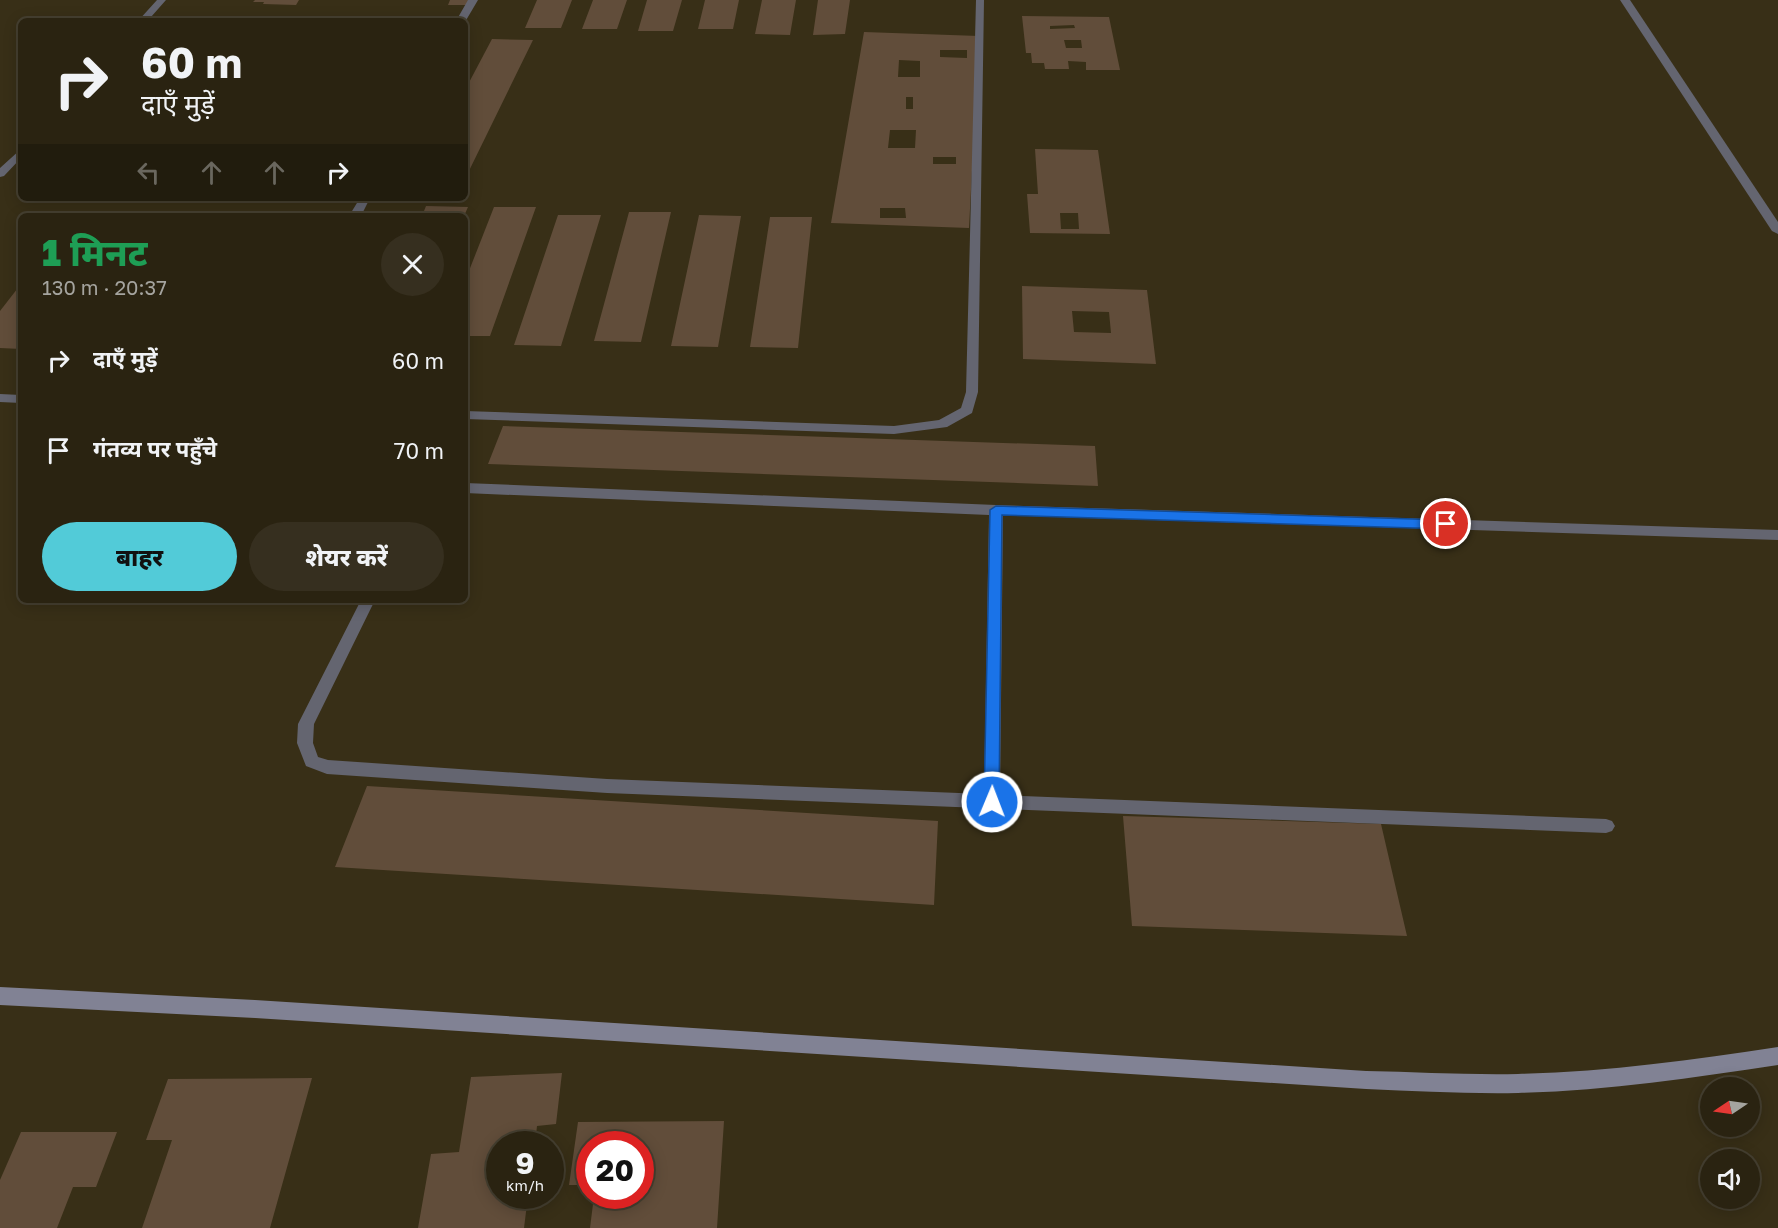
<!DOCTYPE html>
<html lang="hi">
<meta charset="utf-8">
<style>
:root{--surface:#2a2311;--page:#362f1f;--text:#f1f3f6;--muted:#a5a49f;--line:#464031;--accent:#52cbd8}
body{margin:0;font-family:"Golos Text","Noto Sans Devanagari",sans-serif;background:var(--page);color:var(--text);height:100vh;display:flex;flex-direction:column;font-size:22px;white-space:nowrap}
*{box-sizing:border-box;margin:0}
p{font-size:20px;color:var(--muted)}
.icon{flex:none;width:33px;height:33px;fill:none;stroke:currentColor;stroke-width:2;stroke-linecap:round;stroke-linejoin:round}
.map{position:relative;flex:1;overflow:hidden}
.details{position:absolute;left:18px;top:213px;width:450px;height:390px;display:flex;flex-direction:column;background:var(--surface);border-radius:9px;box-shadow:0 3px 15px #0003,0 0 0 2px var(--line)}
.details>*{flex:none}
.top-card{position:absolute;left:18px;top:18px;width:450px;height:183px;border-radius:9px;box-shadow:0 3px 15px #0003,0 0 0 2px var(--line);background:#2a2311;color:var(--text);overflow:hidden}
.needle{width:39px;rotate:257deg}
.controls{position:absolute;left:1700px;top:1077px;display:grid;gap:12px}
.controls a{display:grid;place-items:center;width:60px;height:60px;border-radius:50%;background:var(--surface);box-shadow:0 3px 15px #0003,0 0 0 2px var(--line);font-size:30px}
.speed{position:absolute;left:486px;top:1131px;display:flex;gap:12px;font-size:30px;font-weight:700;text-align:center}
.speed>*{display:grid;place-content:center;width:78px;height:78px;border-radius:50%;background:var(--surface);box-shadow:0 3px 15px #0003,0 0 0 2px var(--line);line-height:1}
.speed small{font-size:15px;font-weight:400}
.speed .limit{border:9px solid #d22;background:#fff;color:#111}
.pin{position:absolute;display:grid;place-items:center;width:51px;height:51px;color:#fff;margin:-26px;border:3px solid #fff;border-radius:50%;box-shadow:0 2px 6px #0007}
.me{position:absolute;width:66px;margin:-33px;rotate:1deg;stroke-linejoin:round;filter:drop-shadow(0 0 4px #0008)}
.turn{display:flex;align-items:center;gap:21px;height:126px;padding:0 24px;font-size:27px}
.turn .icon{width:78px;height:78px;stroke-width:2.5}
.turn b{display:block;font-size:42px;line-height:51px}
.lanes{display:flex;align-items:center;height:57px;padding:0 24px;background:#0003;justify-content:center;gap:30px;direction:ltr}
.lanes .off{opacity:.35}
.round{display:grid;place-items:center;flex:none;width:63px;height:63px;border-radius:32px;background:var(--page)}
.summary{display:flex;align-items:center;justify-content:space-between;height:102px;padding:0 24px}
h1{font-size:36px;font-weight:800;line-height:45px;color:#1e9e55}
.cta{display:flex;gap:12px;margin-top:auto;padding:12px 24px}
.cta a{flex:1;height:69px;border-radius:36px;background:var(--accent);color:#111;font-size:24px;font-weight:800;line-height:69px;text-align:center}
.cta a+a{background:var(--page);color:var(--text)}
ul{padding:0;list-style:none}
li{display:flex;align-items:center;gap:18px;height:90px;padding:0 24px}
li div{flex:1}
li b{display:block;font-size:22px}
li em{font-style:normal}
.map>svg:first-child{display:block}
.building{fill:#614d3a;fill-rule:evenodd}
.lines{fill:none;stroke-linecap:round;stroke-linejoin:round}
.lane{fill:#646570;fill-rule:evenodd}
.street{fill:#646570;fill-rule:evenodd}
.secondary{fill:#818294;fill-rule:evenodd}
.route{fill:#1a73e8;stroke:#114b97;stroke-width:1.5}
</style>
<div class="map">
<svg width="1778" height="1228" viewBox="0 0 1778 1228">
<rect width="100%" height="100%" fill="#382f17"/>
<path class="building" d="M255,0H299L296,5L263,4L264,2H253Z
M450,0H471L469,5H448Z
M537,0H572L561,28H525Z
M593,0H627L617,29H582Z
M647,0H682L673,31H638Z
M705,0H739L733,29H698Z
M762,0H796L790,35L755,34Z
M818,0H850L845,34L813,35Z
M1022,16L1109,17L1120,70H1086V62L1068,61L1069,69H1045L1044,63H1032L1031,53H1026ZM1074,25L1075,28L1050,29V26ZM1064,40H1081L1082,48H1066Z
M864,32L979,36L969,228L831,223ZM940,50H967V58L940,57ZM899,60L920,61V77H898ZM906,97H913V109H906ZM890,130H916L915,148H888ZM933,157H956V164H933ZM880,208H905L906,218H880Z
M492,39L533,40L465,179V90Z
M1035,149L1098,150L1110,234L1030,233L1027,194H1038ZM1060,213H1078L1079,229H1061Z
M426,206L468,207L464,216H422Z
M494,207H536L490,336H465V281Z
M629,212H671L641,342L594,341Z
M558,215H601L561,346L514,345Z
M699,215L741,216L718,347L671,346Z
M770,217H812L798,348L750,347Z
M21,284V349L0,348V311Z
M1022,286L1147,290L1156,364L1023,359ZM1072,311L1109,312L1111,333L1074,332Z
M503,426L1095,446L1098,486L488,464Z
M367,786L938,821L934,905L335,867Z
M1123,816L1381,824L1407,936L1132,926Z
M562,1073L556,1124L537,1126L535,1144H500V1196H528L524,1228H418L431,1154L459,1152L471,1077Z
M312,1078L270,1228H142L172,1140H146L168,1079Z
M724,1121L717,1228H590L594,1196H640V1144H590V1185H569L578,1122Z
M21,1132H117L96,1187H73L57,1228H0V1180Z"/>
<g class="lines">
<path class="lane" d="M157,0H166L151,17L189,18L194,21H138Z
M468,0H478L465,22L456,21Z
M976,0H984L978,392L972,413L947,427L894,434L465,419V411L894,426L939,420L961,408L966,392Z
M21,149V158L4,176L0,177V168Z
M360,198H370L361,216H349Z
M0,394L21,395V403L0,402Z
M465,483L996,505L1778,530V540L1003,515L1000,795L1606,819L1612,821L1615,826L1612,831L1606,833L607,793L327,774L306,766L297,743L298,724L361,600H375L314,724L313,743L318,757L328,760L607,779L984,794L989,515L465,493Z"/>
<path class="street" d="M1620,0H1630L1778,222V234L1772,231Z"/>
<path class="secondary" d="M0,987L255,1000L1366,1071C1417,1072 1467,1075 1518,1074C1605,1072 1692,1060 1778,1047V1065C1692,1078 1605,1091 1518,1093C1467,1094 1417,1091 1366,1089L255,1018L0,1005Z"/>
</g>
<path class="route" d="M996,506L1446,520L1453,524L1446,529L1002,515L999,802L997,806L992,808L986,806L984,802L990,510Z"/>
</svg>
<div class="controls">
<a><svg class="needle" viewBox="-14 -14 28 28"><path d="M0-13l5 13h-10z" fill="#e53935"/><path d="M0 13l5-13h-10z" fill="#a5a49f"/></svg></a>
<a><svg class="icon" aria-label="sound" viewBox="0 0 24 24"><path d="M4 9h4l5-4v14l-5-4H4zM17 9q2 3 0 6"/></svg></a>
</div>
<div class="speed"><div>9<small>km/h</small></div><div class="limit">20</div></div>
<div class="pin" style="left:1446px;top:524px;background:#d93025"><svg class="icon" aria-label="arrive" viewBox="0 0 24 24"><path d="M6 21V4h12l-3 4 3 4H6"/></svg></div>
<svg class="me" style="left:992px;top:802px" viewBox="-20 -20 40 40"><circle r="17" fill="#1a73e8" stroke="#fff" stroke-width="3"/><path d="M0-11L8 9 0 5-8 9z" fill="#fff"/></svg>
<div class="top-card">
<div class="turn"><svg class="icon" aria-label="right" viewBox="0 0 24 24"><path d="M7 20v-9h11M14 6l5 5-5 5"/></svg><div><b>60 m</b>दाएँ मुड़ें</div></div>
<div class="lanes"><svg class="icon off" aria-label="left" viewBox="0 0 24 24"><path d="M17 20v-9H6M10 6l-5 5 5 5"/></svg><svg class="icon off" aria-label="ahead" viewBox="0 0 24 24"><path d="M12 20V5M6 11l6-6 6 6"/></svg><svg class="icon off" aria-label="ahead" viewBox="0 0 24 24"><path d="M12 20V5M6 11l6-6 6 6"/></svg><svg class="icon" aria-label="right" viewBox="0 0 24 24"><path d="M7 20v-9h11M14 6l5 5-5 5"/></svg></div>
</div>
<section class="details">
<div class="summary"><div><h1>1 मिनट</h1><p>130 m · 20:37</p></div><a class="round"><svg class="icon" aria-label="close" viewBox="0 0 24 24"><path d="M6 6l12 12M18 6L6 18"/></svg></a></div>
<ul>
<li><svg class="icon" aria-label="right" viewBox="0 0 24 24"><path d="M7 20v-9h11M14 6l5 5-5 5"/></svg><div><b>दाएँ मुड़ें</b></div><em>60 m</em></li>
<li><svg class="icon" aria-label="arrive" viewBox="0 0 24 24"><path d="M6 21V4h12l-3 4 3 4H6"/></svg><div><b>गंतव्य पर पहुँचे</b></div><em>70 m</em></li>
</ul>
<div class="cta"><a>बाहर</a><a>शेयर करें</a></div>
</section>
</div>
